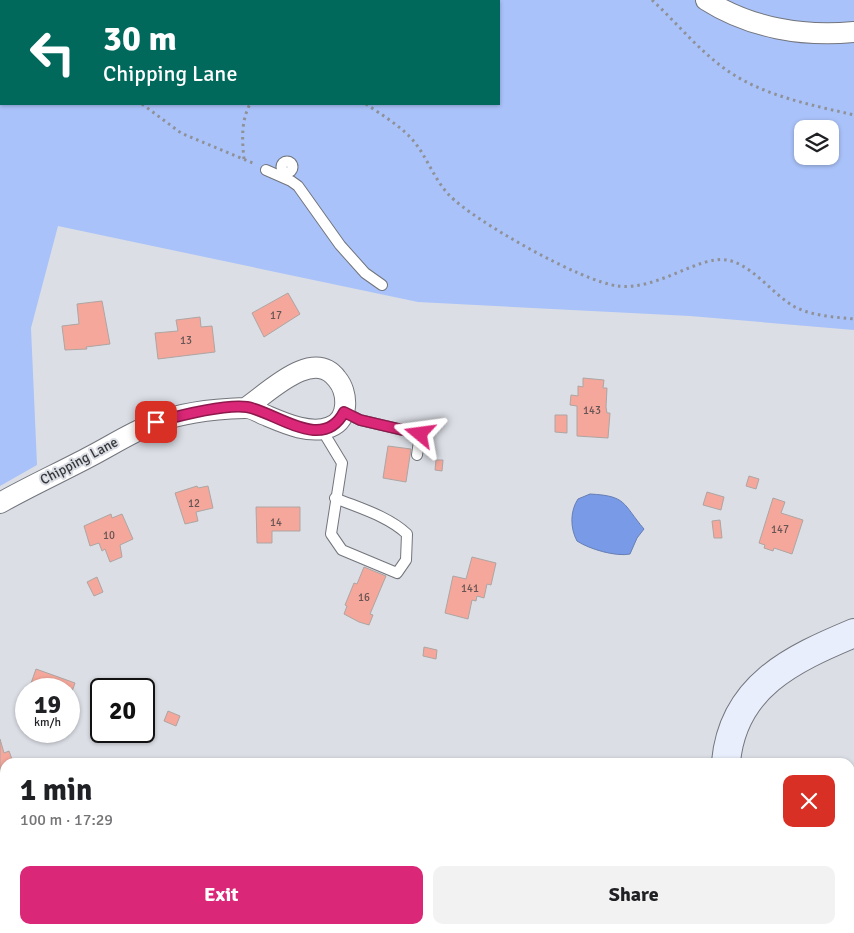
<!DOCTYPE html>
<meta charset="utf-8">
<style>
:root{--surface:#fff;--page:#f2f2f2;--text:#202124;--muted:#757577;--accent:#db2777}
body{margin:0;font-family:Signika,sans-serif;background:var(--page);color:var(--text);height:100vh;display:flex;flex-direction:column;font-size:19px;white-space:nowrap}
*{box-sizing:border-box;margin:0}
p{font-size:16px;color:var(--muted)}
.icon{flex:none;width:28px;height:28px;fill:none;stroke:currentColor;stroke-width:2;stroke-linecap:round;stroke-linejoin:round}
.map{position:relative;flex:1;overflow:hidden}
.panel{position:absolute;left:0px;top:758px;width:855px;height:176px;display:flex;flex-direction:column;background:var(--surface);border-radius:15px 15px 0 0;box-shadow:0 1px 4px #0004}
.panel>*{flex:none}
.hud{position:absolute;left:0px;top:0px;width:500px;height:105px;box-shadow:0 1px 4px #0004;background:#00695c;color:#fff;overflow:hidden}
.tools{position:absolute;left:794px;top:120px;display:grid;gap:10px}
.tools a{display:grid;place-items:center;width:45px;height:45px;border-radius:10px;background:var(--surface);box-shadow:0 1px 4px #0004;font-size:25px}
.speed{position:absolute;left:15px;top:678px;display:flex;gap:10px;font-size:25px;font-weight:700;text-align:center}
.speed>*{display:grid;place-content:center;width:65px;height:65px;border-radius:50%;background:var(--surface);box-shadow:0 1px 4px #0004;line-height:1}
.speed small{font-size:12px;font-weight:400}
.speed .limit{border:2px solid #111;border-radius:8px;background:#fff;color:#111}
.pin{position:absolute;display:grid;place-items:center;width:42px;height:42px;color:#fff;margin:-21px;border-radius:10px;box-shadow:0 2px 8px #0006}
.me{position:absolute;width:55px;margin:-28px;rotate:286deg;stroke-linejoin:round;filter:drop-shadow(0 0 4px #0008)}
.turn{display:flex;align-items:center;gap:18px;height:105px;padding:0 20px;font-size:22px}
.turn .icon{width:65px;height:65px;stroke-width:2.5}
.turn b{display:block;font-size:35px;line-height:42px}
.round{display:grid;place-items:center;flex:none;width:52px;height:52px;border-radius:10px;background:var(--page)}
.head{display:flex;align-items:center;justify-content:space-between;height:85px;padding:0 20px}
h1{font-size:30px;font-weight:800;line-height:38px}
.cta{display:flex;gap:10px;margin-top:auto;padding:10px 20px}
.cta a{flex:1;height:58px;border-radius:10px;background:var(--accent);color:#fff;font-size:20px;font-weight:800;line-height:58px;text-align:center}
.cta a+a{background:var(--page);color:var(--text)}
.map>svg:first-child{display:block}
.green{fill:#a9c2f9;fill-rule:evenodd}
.water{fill:#799be7;stroke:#667eb4}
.building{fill:#f4a79a;stroke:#aea5a3}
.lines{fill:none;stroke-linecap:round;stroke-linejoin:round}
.lane-casing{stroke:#72757c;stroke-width:12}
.street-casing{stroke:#72757c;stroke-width:22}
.secondary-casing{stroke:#72757c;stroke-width:30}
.path{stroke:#8f9196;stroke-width:3;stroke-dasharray:2.5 4;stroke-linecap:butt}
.lane{stroke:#fff;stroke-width:10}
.street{stroke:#fff;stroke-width:20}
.secondary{stroke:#e8eefc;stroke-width:28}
.route-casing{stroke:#8e194d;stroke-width:12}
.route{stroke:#db2777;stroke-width:9}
.labels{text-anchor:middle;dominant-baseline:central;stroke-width:4;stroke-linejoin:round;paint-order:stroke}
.number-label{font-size:11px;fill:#675454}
.street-label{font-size:14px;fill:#38393c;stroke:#dbdee5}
</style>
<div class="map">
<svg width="854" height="933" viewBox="0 0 854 933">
<rect width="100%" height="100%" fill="#dbdee5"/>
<path class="green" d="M0,0H854V330L690,316L418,302L58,226L31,328L37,465L0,486ZM1,1H499V104H1ZM802,129H830V156H802Z"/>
<path class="water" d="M590,494C627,496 622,503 644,529L637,538L630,554C616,557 589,549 577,541C570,528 570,511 578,499Z"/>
<path class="building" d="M288,293L300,314L264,337L252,313Z
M102,301L110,344L86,347L87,349L65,350L62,326L79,324L77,304Z
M200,317L201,327L212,326L215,352L158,359L155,333L178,331L176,320Z
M583,378L604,380L603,388H607L606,407L607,413H610L608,438L577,436V406L570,405L571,395L578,396V386L583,387Z
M555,415H567V433L555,432Z
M388,446L411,449L406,482L383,478Z
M436,460H443L442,471L435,470Z
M749,476L759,479L756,489L746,486Z
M197,486L198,488L208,486L213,508L196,512L198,521L185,524L175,493Z
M707,492L724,497L721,510L703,505Z
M773,498L785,502L781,513L803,520L792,554L774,548L773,551L764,548L765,545L759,543Z
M256,507H300V531H272V543H257Z
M111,514L112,518L122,514L133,539L120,545L122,557L110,562L105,549L102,551L99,543L90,546L84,526Z
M720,520L722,538H714L712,521Z
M472,557L496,563L491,585L487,584L484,598L477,596L476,601L472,600L468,619L445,613L453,576L466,579Z
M364,567L386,576L370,614L373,615L369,625L359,622L344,614L347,606L345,605L354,583L357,584Z
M97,577L103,592L94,596L87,582Z
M424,647L437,650L436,659L423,656Z
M36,669L75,683L69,700V689H29Z
M168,711L180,716L176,726L164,721Z
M0,739L4,753L9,751L13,762H5V783L0,784Z
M428,929H450L449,933H431L428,932Z
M477,929H513L512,931L519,933H484Z"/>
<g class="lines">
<g class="lane-casing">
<path id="lane" d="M281.5 167a5.5 5.5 0 1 1 11 0a5.5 5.5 0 1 1-11 0Z
M266,170L291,181L298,186L340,245L365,273L382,285
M344,412L360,420L420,434L417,455
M322,430L342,463L331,534L342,550L397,573L406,560L407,534C388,516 359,508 335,498"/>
</g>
<g class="street-casing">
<path id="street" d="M706,0C750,28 803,37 854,32
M0,503C30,486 61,472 91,456C112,445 132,432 155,423C183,412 214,409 244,408C251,407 258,412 265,415C284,423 310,435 330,427C350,420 348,392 337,379C313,347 269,392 247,407"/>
</g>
<g class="secondary-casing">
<path id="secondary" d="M726,762C733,686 792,659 854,633
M725,933L726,929"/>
</g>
<path class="path" d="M652,0C677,23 700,52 728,71C764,96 812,105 854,115
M0,18L1,19
M142,104L181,133L255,164
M366,104C382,115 404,128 416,144C428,160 435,180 449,195C474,221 582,282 618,286C657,291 699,255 727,260C753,265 772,294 795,307C813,316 834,317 854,319
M244,159C242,140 241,121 250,104"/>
<use href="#lane" class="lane"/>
<use href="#street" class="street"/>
<use href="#secondary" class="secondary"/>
</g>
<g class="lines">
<g class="route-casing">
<path id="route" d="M156,422C178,416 226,404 247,407C276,412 323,453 344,412L360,420L420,434"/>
</g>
<use href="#route" class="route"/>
</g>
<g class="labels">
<g class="number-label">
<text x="276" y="315">17</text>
<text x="186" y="340">13</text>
<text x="592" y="410">143</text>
<text x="194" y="503">12</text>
<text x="276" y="522">14</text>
<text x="780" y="529">147</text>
<text x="109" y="535">10</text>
<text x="470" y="588">141</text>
<text x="364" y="597">16</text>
</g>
<g class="street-label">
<text transform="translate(79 461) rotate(-28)">Chipping Lane</text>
</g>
</g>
</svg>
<div class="tools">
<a><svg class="icon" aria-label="layers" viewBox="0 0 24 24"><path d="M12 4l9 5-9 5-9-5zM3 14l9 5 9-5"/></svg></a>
</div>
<div class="speed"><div>19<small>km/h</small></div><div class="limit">20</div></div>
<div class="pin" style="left:156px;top:422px;background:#d93025"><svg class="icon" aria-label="arrive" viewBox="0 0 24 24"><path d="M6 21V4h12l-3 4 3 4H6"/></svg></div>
<svg class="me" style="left:420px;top:434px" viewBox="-20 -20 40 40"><path d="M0-17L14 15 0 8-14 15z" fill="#db2777" stroke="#fff" stroke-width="4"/></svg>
<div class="hud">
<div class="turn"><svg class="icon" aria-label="left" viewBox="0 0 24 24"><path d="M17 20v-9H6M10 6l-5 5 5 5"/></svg><div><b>30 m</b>Chipping Lane</div></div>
</div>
<section class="panel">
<div class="head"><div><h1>1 min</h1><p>100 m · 17:29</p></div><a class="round" style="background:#d93025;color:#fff"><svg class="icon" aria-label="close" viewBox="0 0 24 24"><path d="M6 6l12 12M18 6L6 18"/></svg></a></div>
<div class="cta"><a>Exit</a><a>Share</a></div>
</section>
</div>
